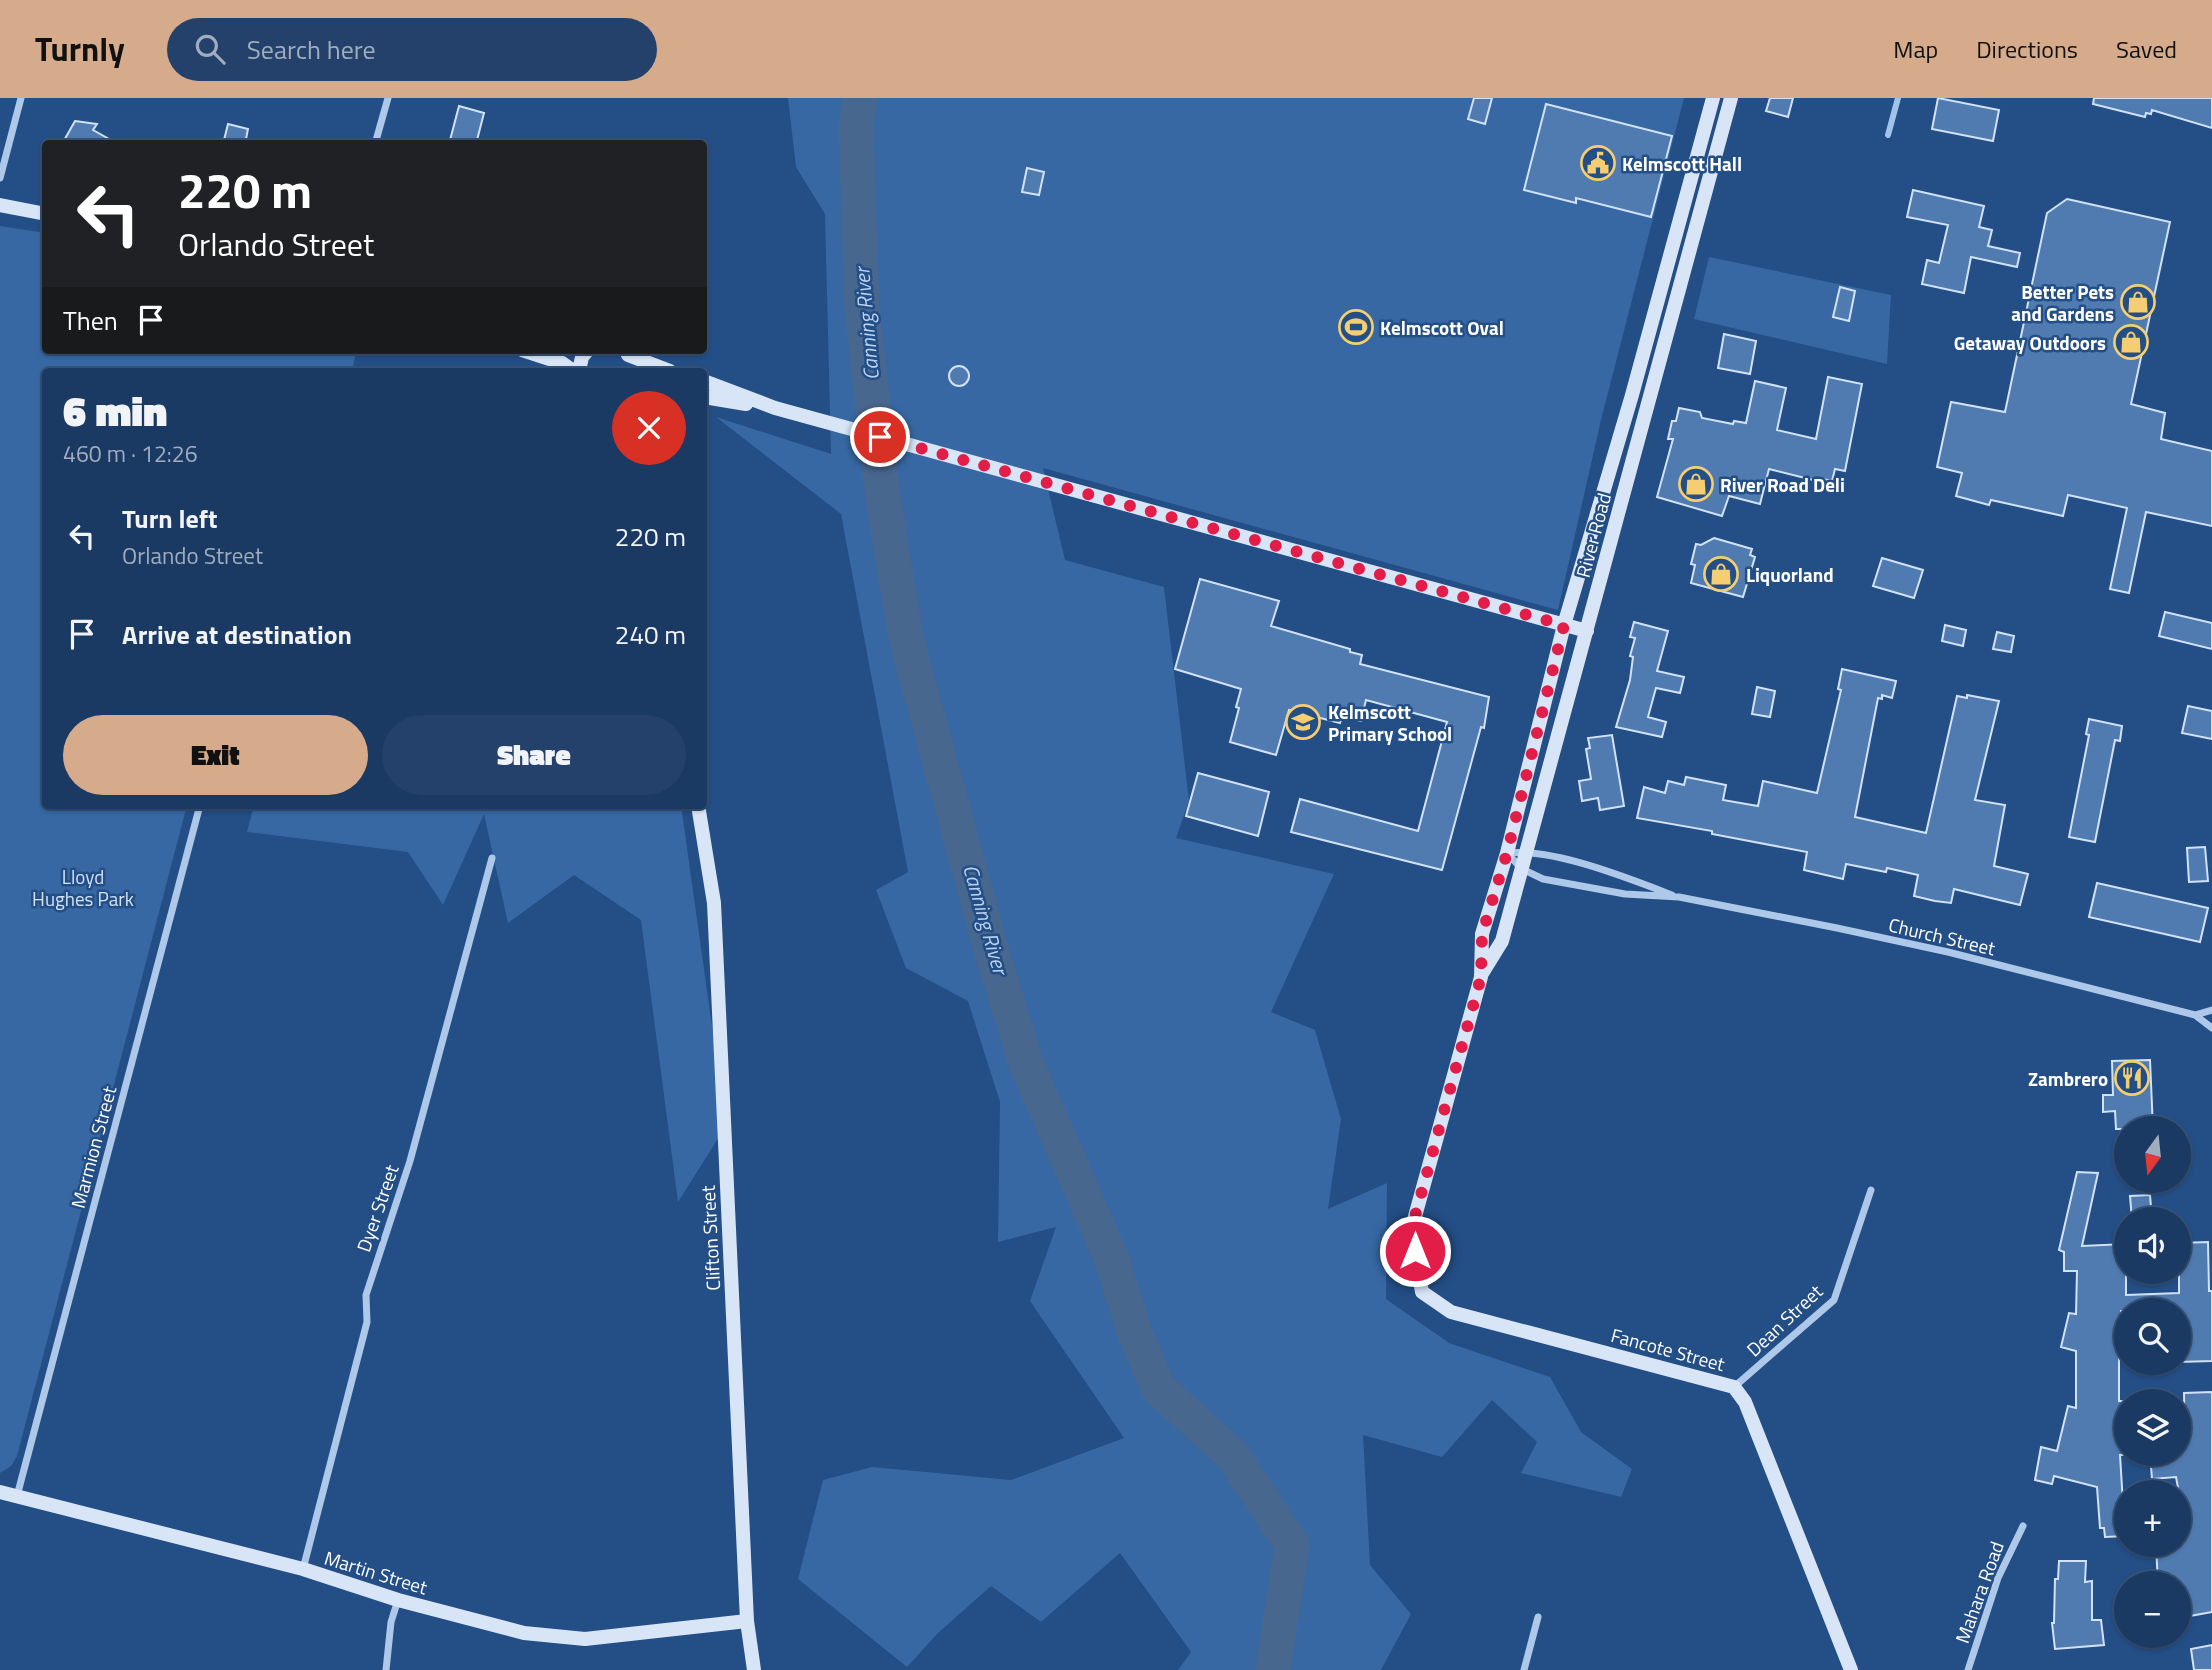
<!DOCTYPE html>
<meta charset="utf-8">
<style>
:root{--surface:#1a3a64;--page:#23416a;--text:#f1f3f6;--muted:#9fadbf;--line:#385478;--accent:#d6ab8b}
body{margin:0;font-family:"Titillium Web",sans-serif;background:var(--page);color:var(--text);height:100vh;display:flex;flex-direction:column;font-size:26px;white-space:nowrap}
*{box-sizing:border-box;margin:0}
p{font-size:23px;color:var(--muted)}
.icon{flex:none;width:38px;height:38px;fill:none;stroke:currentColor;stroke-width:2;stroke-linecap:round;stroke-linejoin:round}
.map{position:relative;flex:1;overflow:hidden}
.sheet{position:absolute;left:42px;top:270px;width:665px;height:441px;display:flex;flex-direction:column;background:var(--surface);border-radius:7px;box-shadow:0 2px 5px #0004,0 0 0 2px var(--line)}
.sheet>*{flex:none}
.guide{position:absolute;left:42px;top:42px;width:665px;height:214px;border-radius:7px;box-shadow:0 2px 5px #0004,0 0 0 2px var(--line);background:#202124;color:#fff;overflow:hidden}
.needle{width:46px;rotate:195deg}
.buttons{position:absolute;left:2114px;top:1018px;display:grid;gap:14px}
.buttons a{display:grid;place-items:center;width:77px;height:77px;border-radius:50%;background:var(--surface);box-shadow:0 2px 5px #0004,0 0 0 2px var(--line);font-size:35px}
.pin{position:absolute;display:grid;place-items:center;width:60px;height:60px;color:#fff;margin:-30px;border:4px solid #fff;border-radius:50%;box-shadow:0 2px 7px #0007}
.me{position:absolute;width:77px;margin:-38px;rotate:0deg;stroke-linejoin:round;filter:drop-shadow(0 0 5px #0008)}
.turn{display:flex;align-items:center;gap:24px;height:147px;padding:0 21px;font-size:32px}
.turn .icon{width:91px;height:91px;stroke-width:2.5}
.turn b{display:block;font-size:49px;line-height:60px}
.then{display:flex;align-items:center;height:66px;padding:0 21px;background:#0003;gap:14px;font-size:26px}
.round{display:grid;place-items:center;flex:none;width:74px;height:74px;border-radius:37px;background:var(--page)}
.summary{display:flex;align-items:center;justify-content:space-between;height:119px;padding:0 21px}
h1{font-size:42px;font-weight:800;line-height:52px}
.cta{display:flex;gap:14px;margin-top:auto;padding:14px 21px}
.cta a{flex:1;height:80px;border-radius:42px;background:var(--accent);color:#111;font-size:28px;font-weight:800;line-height:80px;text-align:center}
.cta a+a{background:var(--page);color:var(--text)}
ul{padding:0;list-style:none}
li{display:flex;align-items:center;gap:21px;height:98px;padding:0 21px}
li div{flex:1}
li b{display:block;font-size:26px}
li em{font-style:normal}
header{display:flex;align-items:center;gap:42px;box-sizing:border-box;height:98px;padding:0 35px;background:var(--accent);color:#111}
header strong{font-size:33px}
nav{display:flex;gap:38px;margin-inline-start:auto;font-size:24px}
.search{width:490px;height:63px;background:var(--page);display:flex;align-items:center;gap:18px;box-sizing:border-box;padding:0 24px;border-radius:38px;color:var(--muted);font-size:26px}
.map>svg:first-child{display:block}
.green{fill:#3768a3}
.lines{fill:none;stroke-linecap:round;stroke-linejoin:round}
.stream{stroke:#a1c3ea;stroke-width:6}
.river{stroke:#48678f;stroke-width:35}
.building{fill:#507bb0;stroke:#d1e2f7;stroke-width:2}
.street{stroke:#adc8e9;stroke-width:7}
.secondary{stroke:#d8e5f7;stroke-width:14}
.route{stroke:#e11d48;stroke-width:12;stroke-dasharray:0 21.6}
.labels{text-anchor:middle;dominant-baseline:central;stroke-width:5;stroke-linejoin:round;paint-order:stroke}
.poi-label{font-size:19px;font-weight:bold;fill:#fff;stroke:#234e86;text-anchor:start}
.street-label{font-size:19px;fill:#fff;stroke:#234e86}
.park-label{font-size:19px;fill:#d1e2f7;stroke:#234e86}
.water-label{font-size:21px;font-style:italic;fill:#b9d2f0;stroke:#234e86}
</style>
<header>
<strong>Turnly</strong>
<div class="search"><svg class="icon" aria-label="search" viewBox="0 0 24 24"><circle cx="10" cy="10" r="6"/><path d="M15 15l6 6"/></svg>Search here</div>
<nav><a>Map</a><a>Directions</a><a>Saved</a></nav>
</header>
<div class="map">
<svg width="2212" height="1572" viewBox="0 0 2212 1572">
<rect width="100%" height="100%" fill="#234e86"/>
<path class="green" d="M788,0H1684L1601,322L1558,512L1043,370L1065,462L1164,489L1189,703L1176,740L1334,776L1271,914L1315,932L1341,1021L1328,1111L1387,1085L1386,1201L1449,1245L1550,1279L1581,1334L1632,1371L1621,1399L1521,1375L1537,1344L1492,1302L1442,1359L1363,1337L1370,1467L1411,1516L1381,1572H1178L1191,1554L1120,1455L1041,1524L991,1488L938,1535L907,1569L798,1481L823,1382L872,1369L1011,1382L1124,1340L1030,1203L1056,1129L998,1144L1000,1004L968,903L906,870L876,792L908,774L841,416L716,319L831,356L825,116L796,69Z
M0,128L45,135L46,252L356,254L352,273H46V707H187L17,1358L11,1368L0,1375Z
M1709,159L1891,197L1887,266L1694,221Z
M254,707H681L726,1028L678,1104L641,822L574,777L508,825L484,716L443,807L408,754L247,734Z"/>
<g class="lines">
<path class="stream" d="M1888,37L1898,0"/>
<path class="river" d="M860,0L856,29L862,209L883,400L906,540L993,858L1026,965L1111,1159L1136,1238L1159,1291L1233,1358L1292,1447L1273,1572"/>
</g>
<path class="building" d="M1474,0H1492L1485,26L1468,21Z
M1770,0H1793L1788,19L1766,13Z
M1938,0L1999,12L1993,43L1932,31Z
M2094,0H2212V30L2152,12L2151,16L2146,15L2145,19L2093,6Z
M1546,6L1672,38L1651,119L1576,100V105L1524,92Z
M459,8L484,15L476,46H449Z
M75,23L97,26L93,32L118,46H62Z
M228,26L248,31L245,46H223Z
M1027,70L1044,74L1039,97L1022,94Z
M1913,92L1984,108L1979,129L1992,132L1988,148L2020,155L2017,169L1971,159L1964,195L1922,186L1927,162L1939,165L1948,127L1907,119Z
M2067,101L2170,124L2131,306L2165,315L2161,341L2212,353V428L2146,414L2129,495L2110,491L2127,410L2068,397L2063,418L1991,402L1989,407L1956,398L1962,375L1937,369L1951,304L2005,314L2047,115Z
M1840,189L1855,193L1849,223L1833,219Z
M1724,236L1756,243L1750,276L1718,270Z
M949 278a10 10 0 1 1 20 0a10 10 0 1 1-20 0Z
M1828,279L1862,286L1845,373L1835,371L1832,383L1822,381L1821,384L1769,371L1760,406L1729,398L1722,418L1657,399L1673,341H1668L1672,323H1676L1679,310L1700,314L1702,320L1733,326L1734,323L1746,325L1755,283L1786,290L1777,332L1816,341Z
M1714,440L1752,451L1750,457L1755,459L1743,499L1691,485L1695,467L1691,466L1696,446L1701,447Z
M1882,460L1923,472L1914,500L1873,488Z
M1200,481L1279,503L1271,528L1350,551V554L1362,557L1360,566L1489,599L1484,630L1481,629L1442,772L1291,734L1300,701L1418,733L1447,624L1366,602L1361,623L1342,618L1340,625L1289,612L1276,657L1230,644L1239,610L1236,609L1241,591L1175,571Z
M2165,514L2212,525V551L2159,538Z
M1634,524L1668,533L1657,573L1684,579L1680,595L1656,590L1648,619L1666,624L1662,639L1616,629L1630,582L1633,559L1630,558L1635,540L1630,539Z
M1945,527L1966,532L1963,548L1942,543Z
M1997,534L2014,538L2011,554L1993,551Z
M1842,571L1896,583L1892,600L1882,597V601L1878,600L1855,719L1926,735L1957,598L1967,600V597L1999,603L1975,702L2005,707L1994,768L2028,776L2020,807L1954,791L1951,805L1935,803L1914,798L1918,777L1887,770L1886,774L1846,766L1843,781L1804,772L1807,754L1712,736V733L1637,720L1644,689L1665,695L1668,683L1684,687L1686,679L1726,687L1723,702L1758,708L1763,683L1817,695L1841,592L1838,591Z
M1757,589L1775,593L1770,619L1752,616Z
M2188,608L2212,613V641L2182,635Z
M2089,621L2122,628L2120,643L2115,642L2095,744L2069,739L2089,637L2086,636Z
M1612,637L1624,708L1600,712L1598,700L1582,703L1579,683L1591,681L1586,651L1590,650L1588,640Z
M1198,675L1269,694L1258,738L1186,718Z
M2205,749L2208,783L2189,784L2187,750Z
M2097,785L2208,810L2200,844L2089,819Z
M2150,962L2153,1031H2116L2115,1013L2103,1014V997H2113L2112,963Z
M2077,1074L2098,1075L2082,1148L2126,1146V1197L2179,1195V1145L2208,1144L2209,1193H2212V1263L2179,1264V1213H2121L2124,1249L2123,1256H2119V1303H2126V1357H2120L2125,1438L2105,1439L2104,1430H2100L2097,1389L2054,1378L2052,1386L2035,1382L2041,1349L2057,1353L2068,1308L2076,1310V1253L2061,1249L2069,1215L2076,1216L2077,1173H2064V1154L2059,1152Z
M2150,1097L2152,1122H2132L2130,1098Z
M2212,1294V1514L2179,1520V1486H2158L2156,1447H2179V1395L2176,1379L2152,1381L2150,1356H2179V1351H2185L2184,1295Z
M2059,1463H2086L2085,1484L2092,1483V1522H2101L2104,1547L2055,1551L2052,1525H2054L2055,1481H2058Z
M2212,1547V1572H2194L2191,1551Z"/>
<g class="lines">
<path class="street" d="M375,46L388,0
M0,80L21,0
M1507,755C1553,750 1628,780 1672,797
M1508,756L1522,771L1543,781L1625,796L1679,799L1837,830L1948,854L2195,917L2212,930
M2195,917L2212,912
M1734,1289L1834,1202L1871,1092
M17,1398L200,707
M303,1471L367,1224L366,1197L410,1063L492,760
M386,1572L391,1524L398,1502
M1524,1572L1538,1519
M1968,1572L1998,1480L2023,1428"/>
<path class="secondary" d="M1713,0L1632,297L1564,527L1507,755L1482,836L1481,879L1411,1133L1422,1194L1451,1214L1734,1289L1745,1304L1851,1572
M0,107L46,116
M522,252L562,265L573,273
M628,257L670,273
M579,273L582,259L588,252
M704,283L775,310L1587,533
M704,299L746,306
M698,707L714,805L747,1523L754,1572
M1481,877L1502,843L1731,0
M0,1394L303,1471L398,1502L524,1535L585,1541L747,1523"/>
</g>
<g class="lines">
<path class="route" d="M880,339L1564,527L1507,755L1482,836L1481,879L1411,1133L1415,1153"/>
</g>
<defs>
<g id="civic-ring" transform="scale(1.75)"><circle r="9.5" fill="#234e86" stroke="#f4ce70" stroke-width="1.5"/><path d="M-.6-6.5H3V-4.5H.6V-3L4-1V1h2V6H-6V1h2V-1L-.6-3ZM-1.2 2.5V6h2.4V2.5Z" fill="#f4ce70"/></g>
<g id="shop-ring" transform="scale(1.75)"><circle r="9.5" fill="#234e86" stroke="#f4ce70" stroke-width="1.5"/><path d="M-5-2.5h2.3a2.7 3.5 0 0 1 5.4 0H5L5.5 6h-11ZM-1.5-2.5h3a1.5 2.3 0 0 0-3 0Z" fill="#f4ce70"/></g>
<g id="stadium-ring" transform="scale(1.75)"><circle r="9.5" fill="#234e86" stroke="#f4ce70" stroke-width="1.5"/><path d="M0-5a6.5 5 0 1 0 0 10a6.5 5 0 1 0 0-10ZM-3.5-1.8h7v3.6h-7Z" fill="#f4ce70"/></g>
<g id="school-ring" transform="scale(1.75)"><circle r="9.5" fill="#234e86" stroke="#f4ce70" stroke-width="1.5"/><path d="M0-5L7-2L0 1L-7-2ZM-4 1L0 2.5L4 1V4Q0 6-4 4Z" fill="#f4ce70"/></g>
<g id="restaurant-ring" transform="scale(1.75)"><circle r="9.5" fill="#234e86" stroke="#f4ce70" stroke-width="1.5"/><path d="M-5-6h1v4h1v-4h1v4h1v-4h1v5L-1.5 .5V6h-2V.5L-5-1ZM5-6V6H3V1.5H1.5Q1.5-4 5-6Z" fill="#f4ce70"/></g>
</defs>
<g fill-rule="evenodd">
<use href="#civic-ring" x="1598" y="65"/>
<use href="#shop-ring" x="2138" y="204"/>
<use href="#stadium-ring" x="1356" y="229"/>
<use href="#shop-ring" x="2131" y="244"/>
<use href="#shop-ring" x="1696" y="386"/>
<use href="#shop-ring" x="1721" y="476"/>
<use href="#school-ring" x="1303" y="624"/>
<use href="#restaurant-ring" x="2132" y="980"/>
</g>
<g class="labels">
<g class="poi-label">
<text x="1622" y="65">Kelmscott Hall</text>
<text x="2114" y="193" text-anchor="end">Better Pets<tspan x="2114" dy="22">and Gardens</tspan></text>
<text x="1380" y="229">Kelmscott Oval</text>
<text x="2106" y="244" text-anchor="end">Getaway Outdoors</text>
<text x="1720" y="386">River Road Deli</text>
<text x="1746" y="476">Liquorland</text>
<text x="1328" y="613">Kelmscott<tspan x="1328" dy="22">Primary School</tspan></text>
<text x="2108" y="980" text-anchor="end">Zambrero</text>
</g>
<g class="street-label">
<text transform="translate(1593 437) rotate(-75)">River Road</text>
<text transform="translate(1942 838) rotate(13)">Church Street</text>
<text transform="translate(93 1049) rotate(-75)">Marmion Street</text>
<text transform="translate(377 1110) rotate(-71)">Dyer Street</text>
<text transform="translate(710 1140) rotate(-93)">Clifton Street</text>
<text transform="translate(1784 1222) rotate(-43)">Dean Street</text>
<text transform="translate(1668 1251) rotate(15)">Fancote Street</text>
<text transform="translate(376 1474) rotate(17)">Martin Street</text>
<text transform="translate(1979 1494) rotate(-70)">Mahara Road</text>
</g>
<g class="park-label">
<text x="83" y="778">Lloyd<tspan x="83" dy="22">Hughes Park</tspan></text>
</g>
<g class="water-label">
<text transform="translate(866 226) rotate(-95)">Canning River</text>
<text transform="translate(986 821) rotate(74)">Canning River</text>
</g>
</g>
</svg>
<div class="buttons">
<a><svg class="needle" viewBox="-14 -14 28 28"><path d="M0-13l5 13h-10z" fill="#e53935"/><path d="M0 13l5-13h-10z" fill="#9fadbf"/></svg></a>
<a><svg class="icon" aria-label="sound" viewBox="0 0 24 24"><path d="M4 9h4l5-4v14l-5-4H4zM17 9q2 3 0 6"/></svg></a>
<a><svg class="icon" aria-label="search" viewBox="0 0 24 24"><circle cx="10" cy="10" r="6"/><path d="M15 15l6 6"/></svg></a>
<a><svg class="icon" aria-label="layers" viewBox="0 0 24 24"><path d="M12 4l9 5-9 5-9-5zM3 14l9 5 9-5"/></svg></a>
<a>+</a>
<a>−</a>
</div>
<div class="pin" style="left:880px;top:339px;background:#d93025"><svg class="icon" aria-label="arrive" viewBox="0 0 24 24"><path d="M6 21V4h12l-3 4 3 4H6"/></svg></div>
<svg class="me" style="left:1415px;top:1153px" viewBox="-20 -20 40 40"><circle r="17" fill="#e11d48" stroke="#fff" stroke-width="3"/><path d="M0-11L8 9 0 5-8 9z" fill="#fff"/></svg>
<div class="guide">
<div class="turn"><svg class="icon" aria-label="left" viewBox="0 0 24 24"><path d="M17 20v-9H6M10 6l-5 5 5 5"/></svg><div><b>220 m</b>Orlando Street</div></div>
<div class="then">Then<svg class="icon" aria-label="arrive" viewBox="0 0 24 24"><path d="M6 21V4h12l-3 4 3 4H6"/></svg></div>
</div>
<section class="sheet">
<div class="summary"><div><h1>6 min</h1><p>460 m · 12:26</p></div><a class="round" style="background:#d93025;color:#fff"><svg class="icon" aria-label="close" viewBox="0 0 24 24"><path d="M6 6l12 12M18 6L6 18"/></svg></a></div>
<ul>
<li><svg class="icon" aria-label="left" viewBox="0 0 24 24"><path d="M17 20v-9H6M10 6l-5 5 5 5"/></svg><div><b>Turn left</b><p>Orlando Street</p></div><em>220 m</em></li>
<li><svg class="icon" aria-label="arrive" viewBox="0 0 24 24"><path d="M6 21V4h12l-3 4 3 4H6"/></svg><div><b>Arrive at destination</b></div><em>240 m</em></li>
</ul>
<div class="cta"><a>Exit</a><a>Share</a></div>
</section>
</div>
